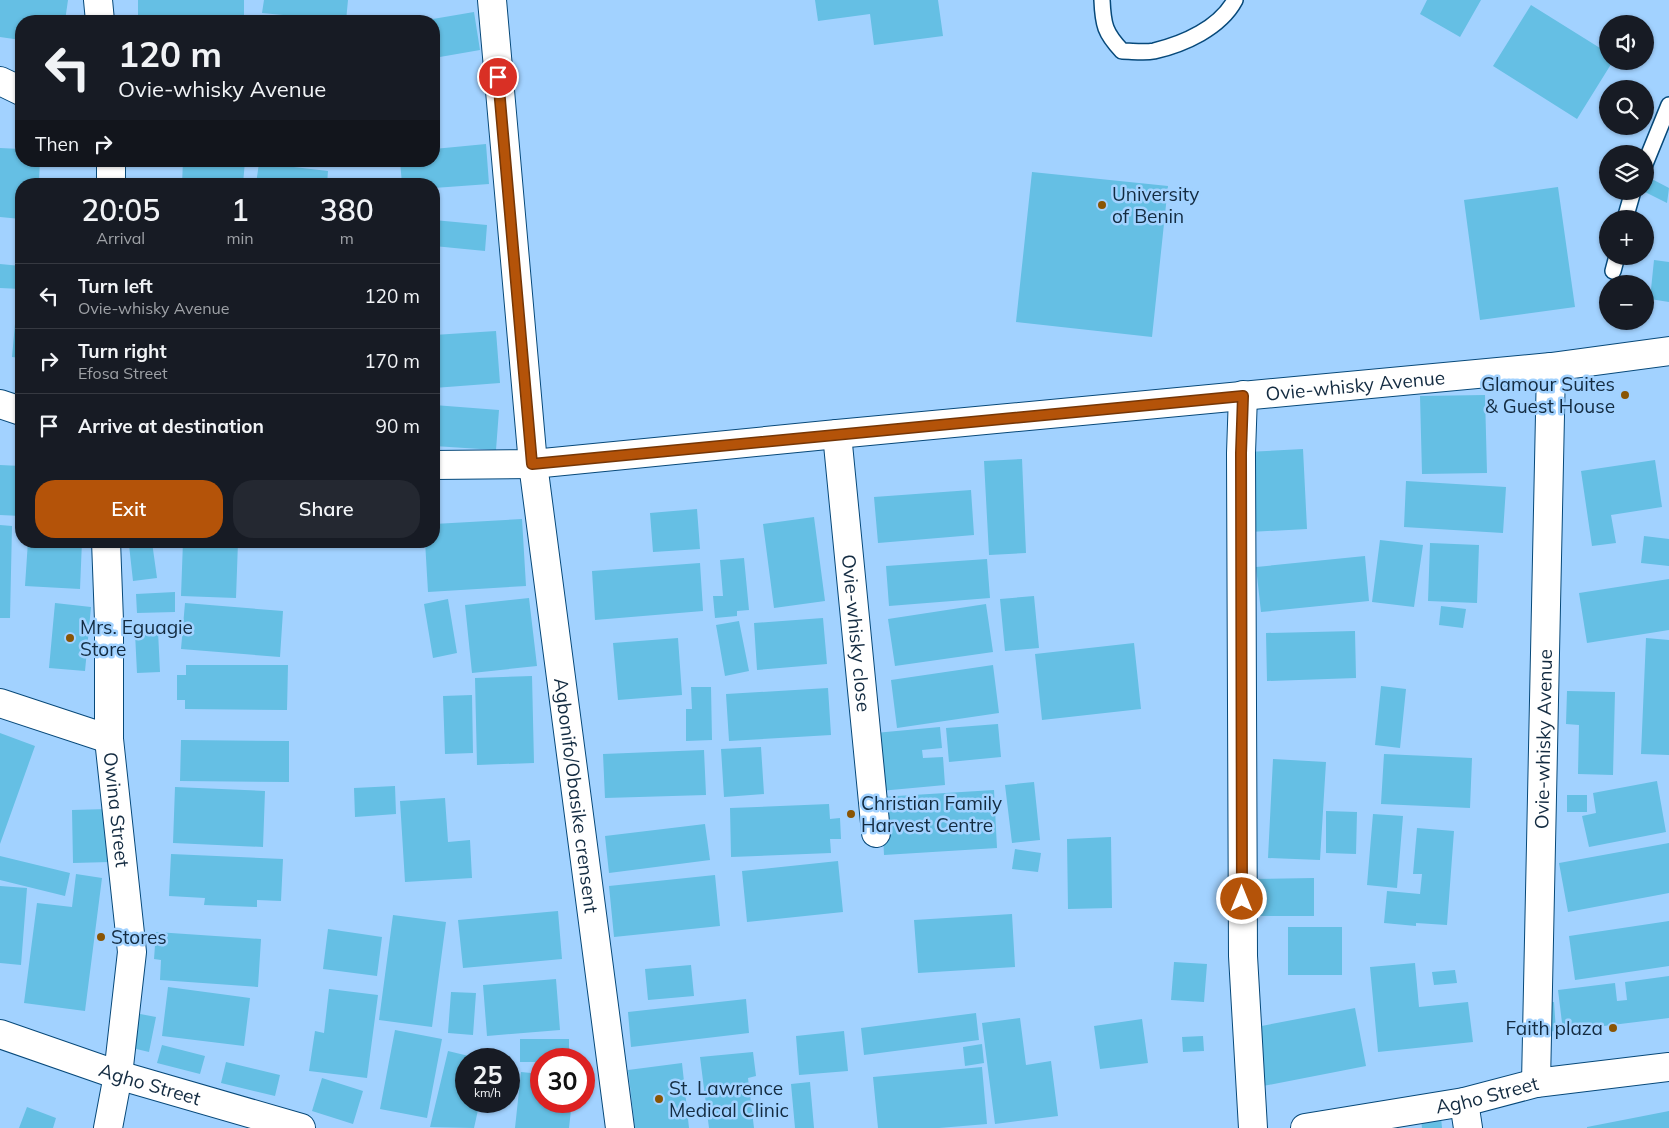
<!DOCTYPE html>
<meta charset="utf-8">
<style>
:root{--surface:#171b24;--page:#242831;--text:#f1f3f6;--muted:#9ea1a6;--line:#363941;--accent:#b45309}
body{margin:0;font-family:Mulish,sans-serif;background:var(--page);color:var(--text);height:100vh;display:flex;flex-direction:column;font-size:19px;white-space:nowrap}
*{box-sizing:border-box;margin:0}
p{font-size:16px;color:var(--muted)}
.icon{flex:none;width:28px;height:28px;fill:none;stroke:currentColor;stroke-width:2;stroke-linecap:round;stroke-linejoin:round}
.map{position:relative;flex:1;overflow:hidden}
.sheet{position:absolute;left:15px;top:178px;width:425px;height:370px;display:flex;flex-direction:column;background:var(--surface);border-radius:20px;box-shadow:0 1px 4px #0004}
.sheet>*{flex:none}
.hud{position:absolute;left:15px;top:15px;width:425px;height:152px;border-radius:20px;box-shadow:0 1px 4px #0004;background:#171b24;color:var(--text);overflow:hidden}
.tools{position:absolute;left:1599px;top:15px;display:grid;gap:10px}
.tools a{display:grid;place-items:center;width:55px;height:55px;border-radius:50%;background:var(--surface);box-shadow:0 1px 4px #0004;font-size:25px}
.speed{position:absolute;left:455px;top:1048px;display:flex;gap:10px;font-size:25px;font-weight:700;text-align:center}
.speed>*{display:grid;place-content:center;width:65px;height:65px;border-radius:50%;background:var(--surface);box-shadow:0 1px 4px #0004;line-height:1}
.speed small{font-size:12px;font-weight:400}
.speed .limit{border:8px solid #d22;background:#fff;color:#111}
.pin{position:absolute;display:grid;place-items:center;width:42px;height:42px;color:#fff;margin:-21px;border:2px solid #fff;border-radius:50%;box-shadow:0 1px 5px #0007}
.me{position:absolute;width:55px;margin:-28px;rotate:0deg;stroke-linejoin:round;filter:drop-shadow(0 0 4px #0008)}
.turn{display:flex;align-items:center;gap:18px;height:105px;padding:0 20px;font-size:22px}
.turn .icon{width:65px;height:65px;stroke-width:2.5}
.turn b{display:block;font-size:35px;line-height:42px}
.then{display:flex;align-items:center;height:48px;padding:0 20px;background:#0003;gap:10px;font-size:19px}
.eta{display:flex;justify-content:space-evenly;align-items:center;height:85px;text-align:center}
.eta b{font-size:30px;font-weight:600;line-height:35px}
.button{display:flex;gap:10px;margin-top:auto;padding:10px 20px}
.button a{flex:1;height:58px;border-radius:20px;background:var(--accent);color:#fff;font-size:20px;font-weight:600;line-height:58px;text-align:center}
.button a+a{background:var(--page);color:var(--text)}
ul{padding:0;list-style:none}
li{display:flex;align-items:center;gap:15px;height:65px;padding:0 20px;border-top:1px solid var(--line)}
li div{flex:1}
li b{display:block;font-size:19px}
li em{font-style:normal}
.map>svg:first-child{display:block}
.building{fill:#65bfe4}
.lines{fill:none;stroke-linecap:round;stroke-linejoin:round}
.service-casing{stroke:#07497a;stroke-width:18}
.minor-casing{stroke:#07497a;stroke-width:30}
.service{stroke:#fff;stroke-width:15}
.minor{stroke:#fff;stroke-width:28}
.route-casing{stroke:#753606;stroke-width:12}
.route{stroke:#b45309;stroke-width:9}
.poi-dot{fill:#8a5504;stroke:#a2d2ff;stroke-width:2}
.labels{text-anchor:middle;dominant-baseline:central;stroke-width:5;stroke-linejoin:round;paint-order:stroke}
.poi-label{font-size:19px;fill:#132b41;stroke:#a2d2ff;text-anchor:start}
.street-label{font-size:19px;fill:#132b41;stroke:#a2d2ff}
</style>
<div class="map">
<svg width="1669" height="1128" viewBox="0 0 1669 1128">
<rect width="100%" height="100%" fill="#a2d2ff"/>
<path class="building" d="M0,0H68L65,21H21V40L0,37Z
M138,0H244V20L138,21Z
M264,0H348L346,21L262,13Z
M815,0H938L943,36L874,45L870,14L818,21Z
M1427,0H1481L1460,37L1420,14Z
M1531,5L1608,53V61H1613L1577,119L1493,66Z
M474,12L480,50L434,58V21L427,20Z
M390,16L417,17V21H390Z
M486,144L489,184L434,188V184H402L400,161H434V149Z
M0,148L21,149V161H40L39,180L58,181V184H21V219L0,217Z
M183,161H245L243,184H182Z
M259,163L328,171L327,184H256Z
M1032,172L1168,186L1152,337L1016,322Z
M1648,177L1669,188L1667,203L1645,192V182Z
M1558,187L1575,307L1480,320L1464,200Z
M434,220L487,225L485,251L434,246Z
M1654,260L1669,262V302L1650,299Z
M0,264L21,266V289L0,288Z
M17,302L21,303V358L12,357Z
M496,331L500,383L434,388V335Z
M1485,395L1487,473L1422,474L1420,396Z
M434,405L499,410L496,450L434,446Z
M1303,449L1307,529L1249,532L1246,452Z
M1022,459L1026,553L989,555L984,461Z
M1655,460L1662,507L1611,515L1616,543L1592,546L1581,471Z
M0,465L21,466V516L0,515Z
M1406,481L1506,487L1503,533L1404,527Z
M971,490L974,535L878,543L874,497Z
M697,509L700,549L653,552L650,513Z
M814,517L825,601L774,608L763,524Z
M522,519L526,586L428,592L425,541H434V524Z
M0,525L12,526L10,618H0Z
M1644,536L1669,539V566L1641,563Z
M1380,540L1423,545L1414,607L1372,602Z
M28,541H82L80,589L25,586Z
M183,541L238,542L236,598L181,596Z
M152,542L157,578L133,581L129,545Z
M1430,543L1479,545L1477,603L1428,601Z
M1365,556L1369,601L1261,612L1256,567Z
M744,558L749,610L737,611V616L715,618L713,596H723L720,560Z
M987,559L990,598L889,606L886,566Z
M700,563L703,611L595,620L592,571Z
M1669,579V630L1587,643L1579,593Z
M175,592V612L137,613L136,594Z
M1034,596L1039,648L1005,651L1000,599Z
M529,598L537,666L472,673L465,605Z
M448,599L457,653L433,658L424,604Z
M55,603L91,607L85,671L49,668Z
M185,603L283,611L280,657L181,649Z
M986,604L993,652L895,666L888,619Z
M1441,606L1466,609L1463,628L1439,625Z
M823,618L827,664L757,670L754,623Z
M739,621L749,671L725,676L716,625Z
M158,631L160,672L137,673L135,633Z
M1355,631L1356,678L1267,681L1266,633Z
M678,638L682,695L618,700L613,643Z
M1646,638L1669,640V755L1641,754Z
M1134,643L1141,709L1042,720L1035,654Z
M186,665H288L287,710L185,709V700H177V675H186Z
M993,665L999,713L897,728L891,680Z
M532,676L534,763L477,765L475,678Z
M1381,686L1406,689L1400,748L1375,745Z
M691,687H711L712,740L686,741V709H692Z
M828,688L831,735L729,741L726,694Z
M1567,691L1615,692L1613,775L1578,774L1579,725L1566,724Z
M472,695L473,753L445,754L443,696Z
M998,724L1001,757L949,762L946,728Z
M940,727L942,748L922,750L923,758L943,757L945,785L880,791L875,733Z
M0,733L35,746L0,844Z
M181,740L289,741V782L180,781Z
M761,747L764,794L724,797L721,749Z
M704,750L706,795L605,798L603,754Z
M1384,754L1472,758L1470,808L1381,804Z
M1273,759L1326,762L1320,860L1268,858Z
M1657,781L1666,832L1589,847L1582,816L1596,813L1593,793Z
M1034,782L1040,840L1012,843L1005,785Z
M395,786L396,814L355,817L354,788Z
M175,787L265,791L263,847L173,843Z
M994,790L997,848L884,855L881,797Z
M1567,795H1587V812H1567Z
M445,798L448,842L470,840L472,878L405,882L400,801Z
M829,804L830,819L840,818L841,839H830L831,853L731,857L730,808Z
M108,809L110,862L73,863L72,810Z
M1326,811L1357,812L1356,854L1326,853Z
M1373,814L1403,816L1397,888L1367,885Z
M705,824L710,860L609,873L605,836Z
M1417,828L1454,831L1447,925L1416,923V926L1384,923L1387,891L1420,894L1422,874H1413Z
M1111,837L1112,908L1068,909L1067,839Z
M1669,843V893L1568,912L1559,863Z
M1015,849L1041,853L1038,872L1012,869Z
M171,854L283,859L281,901L257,900V907L204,905L205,898L169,896Z
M0,856L70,873L65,896L0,880Z
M838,861L843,912L747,922L742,871Z
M76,874L102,878L85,1011L24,1003L37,903L72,907Z
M715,875L720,926L614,937L609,886Z
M1314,878V916H1249L1248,879Z
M0,886L27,888L21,965L0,963Z
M558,911L562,959L463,968L458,920Z
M1012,914L1015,967L918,973L914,920Z
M393,915L446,922L432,1027L379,1020Z
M1669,921V966L1575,980L1569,936Z
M1288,927H1342V975H1288Z
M328,929L382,937L377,976L323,969Z
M156,932L261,939L258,987L160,980L161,960L154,959Z
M1174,962L1207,964L1204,1002L1171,1000Z
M1415,963L1419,1007L1468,1002L1473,1042L1378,1052L1370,967Z
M691,965L694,996L648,1000L645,969Z
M1455,970L1457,983L1434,985L1432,972Z
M1669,976V1018L1563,1031L1558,990L1615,983L1617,1001L1627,1000L1625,982Z
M556,979L560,1030L487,1036L483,985Z
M168,987L250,998L244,1046L162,1036Z
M329,989L378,995L367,1078L309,1071L315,1031L324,1033Z
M451,992L476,993L473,1035L448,1033Z
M746,999L749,1033L631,1047L628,1012Z
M1554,1002L1556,1031L1541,1032L1539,1003Z
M1355,1008L1366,1066L1263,1086L1251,1028Z
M135,1013L156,1017L149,1052L128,1047Z
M976,1013L979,1040L864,1055L861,1028Z
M1020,1018L1026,1065L1051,1061L1058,1116L995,1124L982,1023Z
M1142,1019L1148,1063L1100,1069L1094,1026Z
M395,1030L442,1039L427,1118L380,1109Z
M844,1031L848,1071L799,1075L796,1036Z
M1203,1036L1204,1051L1183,1052L1182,1037Z
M520,1039H569V1059H541V1062H520Z
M982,1044L984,1063L965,1066L963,1047Z
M162,1045L205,1056L200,1074L157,1063Z
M448,1051L477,1058L466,1059V1101H480L474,1128L430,1127Z
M753,1052L756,1076L748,1078L754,1128H709L700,1057Z
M226,1062L280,1075L275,1096L221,1083Z
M682,1063L689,1128H635L628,1070Z
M982,1067L987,1124L939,1128H878L873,1077Z
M521,1072L541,1074V1101H572L569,1128H515Z
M322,1078L363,1091L353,1124L312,1111Z
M810,1082L814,1128H795L791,1084Z
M27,1107L56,1118L53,1128H19Z
M1669,1111V1128H1587V1127Z
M1441,1117L1442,1128H1422L1421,1119Z"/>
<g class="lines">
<g class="service-casing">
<path id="service" d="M1102,0C1103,25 1105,33 1122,51C1132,51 1144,53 1154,51C1184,44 1220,28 1235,0
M1645,164L1669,105
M1625,219L1633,191
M1613,271L1617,256"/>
</g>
<g class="minor-casing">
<g id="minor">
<path d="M98,0L100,21"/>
<path id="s1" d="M492,0L533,464L620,1128"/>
<path d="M0,81L21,91"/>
<path d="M111,161V184"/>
<path d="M1243,395L1241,453L1243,956L1253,1128"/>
<path d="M0,404L21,411"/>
<path id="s2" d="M837,434L876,833"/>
<path id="s3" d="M434,465L533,464L837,434L1551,367"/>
<path id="s4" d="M106,541L109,621V739L132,952L118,1075L108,1128"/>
<path d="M0,703L109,739"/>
<path id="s5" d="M0,1034L118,1075L301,1128"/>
<path id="s6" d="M1536,1083L1551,367L1669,351"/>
<path d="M1464,1102L1468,1128"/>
<path id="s7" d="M1305,1128L1464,1102L1536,1083L1669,1067"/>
</g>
</g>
<use href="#service" class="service"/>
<use href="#minor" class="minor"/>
</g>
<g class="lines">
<g class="route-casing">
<path id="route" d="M498,77L532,464L1243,396L1241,453L1242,899"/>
</g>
<use href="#route" class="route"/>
</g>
<g class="poi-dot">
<circle cx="1102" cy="205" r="5"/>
<circle cx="1625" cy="395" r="5"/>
<circle cx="70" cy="638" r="5"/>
<circle cx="851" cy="814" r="5"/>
<circle cx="101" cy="937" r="5"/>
<circle cx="1613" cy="1028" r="5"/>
<circle cx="659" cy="1099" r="5"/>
</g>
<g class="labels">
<g class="poi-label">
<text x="1112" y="194">University<tspan x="1112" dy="22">of Benin</tspan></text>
<text x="1615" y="384" text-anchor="end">Glamour Suites<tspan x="1615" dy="22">&amp; Guest House</tspan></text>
<text x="80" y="627">Mrs. Eguagie<tspan x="80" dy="22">Store</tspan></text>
<text x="861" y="803">Christian Family<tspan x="861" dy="22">Harvest Centre</tspan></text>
<text x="111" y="937">Stores</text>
<text x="1603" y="1028" text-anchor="end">Faith plaza</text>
<text x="669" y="1088">St. Lawrence<tspan x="669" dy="22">Medical Clinic</tspan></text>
</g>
<g class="street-label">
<text stroke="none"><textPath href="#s3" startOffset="925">Ovie-whisky Avenue</textPath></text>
<text stroke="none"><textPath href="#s2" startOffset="200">Ovie-whisky close</textPath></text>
<text stroke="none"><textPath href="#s6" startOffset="344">Ovie-whisky Avenue</textPath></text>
<text stroke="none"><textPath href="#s1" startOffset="800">Agbonifo/Obasike crensent</textPath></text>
<text stroke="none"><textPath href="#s4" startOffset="269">Owina Street</textPath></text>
<text stroke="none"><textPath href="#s5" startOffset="158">Agho Street</textPath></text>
<text stroke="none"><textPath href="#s7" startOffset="185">Agho Street</textPath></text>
</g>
</g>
</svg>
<div class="tools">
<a><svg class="icon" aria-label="sound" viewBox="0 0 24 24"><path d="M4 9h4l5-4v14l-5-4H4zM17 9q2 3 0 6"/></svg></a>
<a><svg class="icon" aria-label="search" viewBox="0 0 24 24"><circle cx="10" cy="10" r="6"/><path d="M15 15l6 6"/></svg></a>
<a><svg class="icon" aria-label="layers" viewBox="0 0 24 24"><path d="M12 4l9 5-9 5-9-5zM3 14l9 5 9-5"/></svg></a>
<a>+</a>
<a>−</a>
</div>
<div class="speed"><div>25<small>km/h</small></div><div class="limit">30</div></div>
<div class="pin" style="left:498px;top:77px;background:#d93025"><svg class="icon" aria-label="arrive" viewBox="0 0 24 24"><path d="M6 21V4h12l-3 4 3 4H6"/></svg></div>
<svg class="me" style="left:1242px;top:899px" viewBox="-20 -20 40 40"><circle r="17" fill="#b45309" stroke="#fff" stroke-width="3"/><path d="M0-11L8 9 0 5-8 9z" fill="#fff"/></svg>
<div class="hud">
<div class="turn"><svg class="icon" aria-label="left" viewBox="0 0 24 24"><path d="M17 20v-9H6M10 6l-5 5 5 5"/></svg><div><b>120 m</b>Ovie-whisky Avenue</div></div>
<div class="then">Then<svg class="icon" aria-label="right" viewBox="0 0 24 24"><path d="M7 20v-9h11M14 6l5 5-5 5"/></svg></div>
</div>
<section class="sheet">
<div class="eta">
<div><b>20:05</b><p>Arrival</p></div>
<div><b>1</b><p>min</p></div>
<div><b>380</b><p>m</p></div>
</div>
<ul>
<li><svg class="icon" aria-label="left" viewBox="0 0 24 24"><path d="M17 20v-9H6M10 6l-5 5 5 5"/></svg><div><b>Turn left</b><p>Ovie-whisky Avenue</p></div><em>120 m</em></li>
<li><svg class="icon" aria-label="right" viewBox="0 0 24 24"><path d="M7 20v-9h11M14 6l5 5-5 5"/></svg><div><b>Turn right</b><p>Efosa Street</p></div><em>170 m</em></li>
<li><svg class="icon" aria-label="arrive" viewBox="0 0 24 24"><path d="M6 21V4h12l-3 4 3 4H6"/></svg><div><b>Arrive at destination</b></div><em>90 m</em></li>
</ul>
<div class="button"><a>Exit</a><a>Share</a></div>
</section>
</div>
